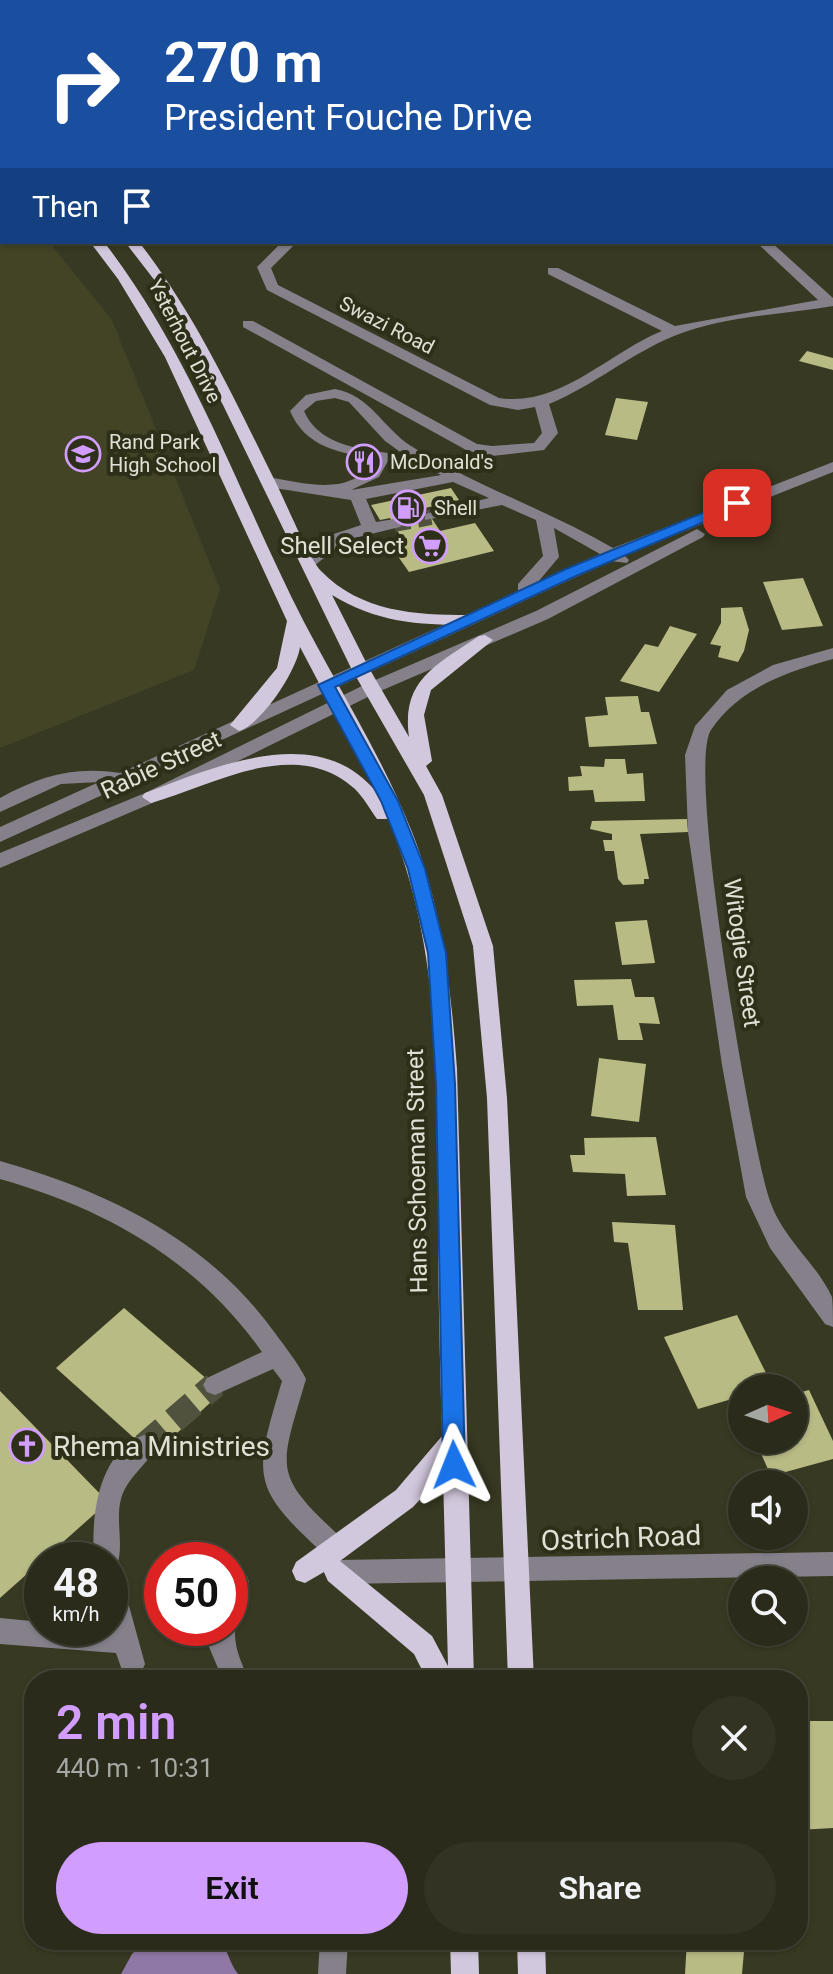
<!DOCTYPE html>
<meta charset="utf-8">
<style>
:root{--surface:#2a2b1a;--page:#323323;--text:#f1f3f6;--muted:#a5a7a2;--line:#464739;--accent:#d19dfe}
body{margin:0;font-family:Roboto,sans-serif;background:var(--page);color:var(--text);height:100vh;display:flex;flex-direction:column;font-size:30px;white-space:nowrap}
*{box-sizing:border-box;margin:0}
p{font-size:26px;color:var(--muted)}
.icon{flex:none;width:44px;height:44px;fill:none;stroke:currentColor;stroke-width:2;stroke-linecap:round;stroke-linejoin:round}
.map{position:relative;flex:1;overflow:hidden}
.panel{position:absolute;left:24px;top:1670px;width:784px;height:280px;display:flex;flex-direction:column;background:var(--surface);border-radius:32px;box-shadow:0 2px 6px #0004,0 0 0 2px var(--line)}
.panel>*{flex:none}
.hud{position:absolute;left:0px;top:0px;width:834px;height:244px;box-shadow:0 2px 6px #0004,0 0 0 2px var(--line);background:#1a4fa0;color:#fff;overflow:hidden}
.needle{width:52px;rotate:87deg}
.tools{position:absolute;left:728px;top:1374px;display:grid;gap:16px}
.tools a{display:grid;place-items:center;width:80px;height:80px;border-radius:50%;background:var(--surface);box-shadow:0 2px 6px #0004,0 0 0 2px var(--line);font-size:40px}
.speed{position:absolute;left:24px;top:1542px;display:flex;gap:16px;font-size:40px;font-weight:700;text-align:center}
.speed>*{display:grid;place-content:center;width:104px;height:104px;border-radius:50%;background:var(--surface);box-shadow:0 2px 6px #0004,0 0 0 2px var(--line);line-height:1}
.speed small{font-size:20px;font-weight:400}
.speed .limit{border:12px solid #d22;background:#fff;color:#111}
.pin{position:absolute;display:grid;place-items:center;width:68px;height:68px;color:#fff;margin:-34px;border-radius:16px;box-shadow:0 4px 12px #0006}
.me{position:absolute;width:88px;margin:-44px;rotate:358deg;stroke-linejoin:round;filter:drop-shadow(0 0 6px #0008)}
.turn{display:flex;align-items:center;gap:28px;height:168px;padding:0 32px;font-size:36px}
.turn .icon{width:104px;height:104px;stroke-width:2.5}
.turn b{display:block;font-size:56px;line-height:68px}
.then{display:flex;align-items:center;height:76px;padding:0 32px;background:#0003;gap:16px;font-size:30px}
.round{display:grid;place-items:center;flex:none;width:84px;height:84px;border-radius:42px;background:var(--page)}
.overview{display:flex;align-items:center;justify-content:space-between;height:136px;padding:0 32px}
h1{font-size:48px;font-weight:600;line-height:60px;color:var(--accent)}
.action{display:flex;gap:16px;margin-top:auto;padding:16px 32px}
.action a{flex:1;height:92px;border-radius:48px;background:var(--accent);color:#111;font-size:32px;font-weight:600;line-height:92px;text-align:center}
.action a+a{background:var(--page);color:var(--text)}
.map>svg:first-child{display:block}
.built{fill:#434426}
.water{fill:#8f78a5}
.building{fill:#b9bb85}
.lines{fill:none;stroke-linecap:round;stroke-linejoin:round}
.minor-tunnel-far1{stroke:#51523d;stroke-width:16;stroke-dasharray:16 8;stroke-linecap:butt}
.minor-tunnel{stroke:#51523d;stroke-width:26;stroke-dasharray:26 13;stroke-linecap:butt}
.minor{fill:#85808a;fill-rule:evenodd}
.major{fill:#d2c8dd;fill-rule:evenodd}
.route{fill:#1a73e8;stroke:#114b97;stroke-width:2}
.labels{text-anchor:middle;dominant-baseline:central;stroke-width:8;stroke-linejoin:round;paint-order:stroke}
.far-street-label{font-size:20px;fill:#e0e1d4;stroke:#2e2f19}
.far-poi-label{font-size:20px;fill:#e0e1d4;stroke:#2e2f19;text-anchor:start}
.poi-label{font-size:24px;fill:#e0e1d4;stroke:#2e2f19;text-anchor:end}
.street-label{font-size:24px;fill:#e0e1d4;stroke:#2e2f19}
.near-poi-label{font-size:28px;fill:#e0e1d4;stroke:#2e2f19;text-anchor:start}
.near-street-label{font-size:28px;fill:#e0e1d4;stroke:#2e2f19}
</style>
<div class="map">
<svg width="833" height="1974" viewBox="0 0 833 1974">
<rect width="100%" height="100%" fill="#383922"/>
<path class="built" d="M0,184L2,242H49L112,320L220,589L194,670L0,748Z"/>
<path class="water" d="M146,1940H219C228,1949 229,1963 238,1974H121L132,1954Z"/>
<path class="building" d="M807,351L833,358V370L799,361Z
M616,398L648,402L637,440L605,435Z
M451,488L459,500L425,508L440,531L475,523L494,551L409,572L390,545L403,540L390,518L380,520L371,505Z
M803,578L823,626L782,630L763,582Z
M742,607L749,630L744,651L738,662L718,657L721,646L710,644L721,623V608Z
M670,626L697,634L659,692L620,681L645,644L658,647Z
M638,696L641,712H649L657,744L589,747L585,717L608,715L605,697Z
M605,759H625L627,774L643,773L645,801L595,802L593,790L569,791L568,777L582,776L580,766L604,767Z
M687,819L688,832L640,834L649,879H644V884L623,885L618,879L614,851H605L603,840H612V834L590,829L592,821Z
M647,920L655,963L622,965L615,922Z
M631,979L635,997H654L660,1024L639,1023L643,1040H618L613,1005L577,1006L574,980Z
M599,1058L646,1064L639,1122L591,1116Z
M656,1137L666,1195L627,1196L625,1174L573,1172L570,1155H585L584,1138Z
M612,1222L675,1225L683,1310H638L628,1243L614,1242Z
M124,1308L222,1392L153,1455L56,1368Z
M737,1315L773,1387L742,1388V1396L698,1409L664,1337Z
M809,1390L833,1441V1459L771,1476L755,1440H794V1394Z
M0,1391L108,1502L0,1598Z
M798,1721H833V1828L798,1830Z
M687,1940H745L742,1974H685Z"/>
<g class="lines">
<path class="minor-tunnel-far1" d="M394,524L431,517"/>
<path class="minor-tunnel" d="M144,1446L215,1385"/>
<path class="minor" d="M29,0H41L42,2H30Z
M551,0H563V2H551Z
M717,0H729L731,2H719Z
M832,107L833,108V117L832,116Z
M282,242H297L271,268L278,285L499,398C561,407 608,353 662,331L548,274V268H558L675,326L818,300L756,242H771L833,298V306C782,315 723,316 674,336C630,354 593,386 549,404L558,433L544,450L492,456L468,451L243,327V321H253L477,444L492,446L534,443L542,433L535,407L518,410L490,405L267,290L257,267Z
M335,389C370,395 383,428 411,446C475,486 548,510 613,548L833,462V472L624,555L629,560L627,563L611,561L0,842V827L99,782L61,784L0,812V798C40,776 74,766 120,773L518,591V584L543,556L536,520L502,505L425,520V514L489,498L453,482L366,499L376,522L394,519L402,524L400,527L346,540L314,566H302V560L334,534L361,525L351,500L268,487L260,482L268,477C304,483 353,498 374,459C339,452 306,448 290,411L306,395ZM335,398L349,402L385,441L406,456C370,449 321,450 304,411L316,401ZM388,461L430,469L441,475L351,490L379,477ZM554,528L600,554L538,582L559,557Z
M697,529L705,534L703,537L548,619L378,692L157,801L0,868V853L145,793L366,684L536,611Z
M833,648V659C787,672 739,688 711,730C686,768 750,1136 768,1195C780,1237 816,1262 832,1297C833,1305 833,1318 833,1327L825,1324L770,1248L746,1197L722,1065L688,832L685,755L695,726L727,690L773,665Z
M0,1161C109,1192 208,1240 275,1333C286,1348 298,1363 306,1379C279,1472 271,1473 345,1541L349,1549L345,1557L338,1560L833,1552V1576L337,1584L328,1581L324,1572L328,1563L335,1561L327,1557C250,1486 253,1479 282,1381L273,1369L215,1395L207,1392L203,1385L207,1378L262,1352C197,1260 106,1209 0,1179Z
M144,1435L153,1438L156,1446C147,1466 127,1477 121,1499C115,1521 125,1548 116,1568L110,1571V1560H94C91,1518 97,1453 144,1435Z
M110,1572L119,1575L123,1584L145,1664L141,1673L132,1677L123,1673L116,1653L0,1644V1618L42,1622V1628H110Z
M238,1573L247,1576C255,1594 239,1610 236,1624C232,1644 241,1662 249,1680H223L209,1647L212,1628H230V1576Z
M320,1940H348L346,1974H318Z"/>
<path class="major" d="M0,117L2,118V127L0,126Z
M0,147L2,148V157L0,156Z
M90,242H104C182,343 226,459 280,573C320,661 376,741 412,832C442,907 451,988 457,1069L474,1680H427L414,1654L328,1581L324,1572L305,1583L296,1580L292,1571L296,1562L396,1490L442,1436C440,1363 438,1290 438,1216C438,1083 441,944 388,819H377C370,809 363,797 355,789C296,735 214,785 151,803L142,797L145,793C215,767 319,720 377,793L300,647C297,670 262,724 239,731L230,725L277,668L287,621L165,357L118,279ZM443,1475L448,1666L432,1636L340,1561L413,1507Z
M125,242H139C195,314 234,398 274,479C284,498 309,559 321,571C361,612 415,615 468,615L476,620L468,625C417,625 376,622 332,595L369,668L409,737C401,679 437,665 479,636L485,635L493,640L431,690L424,715L432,761L426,766L442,795L493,946L507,1098L534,1680H508L487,1098L473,946L424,795L351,668L223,405L159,286Z
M450,1940H478L479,1974H451Z
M517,1940H545L546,1974H518Z"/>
</g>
<path class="route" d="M737,499L742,500V506L576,576L335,687L398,801L425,869L446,953L455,1084L465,1465L461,1473L454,1476L446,1473L443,1465L436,1084L428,953L408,869L381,801L318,685L566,569Z"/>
<defs>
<g id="school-ring" transform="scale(1.8)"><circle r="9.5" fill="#2e2f19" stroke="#d19dfe" stroke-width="1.5"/><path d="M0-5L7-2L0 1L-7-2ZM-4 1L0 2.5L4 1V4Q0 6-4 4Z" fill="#d19dfe"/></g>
<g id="restaurant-ring" transform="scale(1.8)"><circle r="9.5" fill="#2e2f19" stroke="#d19dfe" stroke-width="1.5"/><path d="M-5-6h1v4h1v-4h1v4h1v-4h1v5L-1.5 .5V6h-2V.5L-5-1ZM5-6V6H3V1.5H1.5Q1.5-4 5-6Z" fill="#d19dfe"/></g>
<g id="fuel-ring" transform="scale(1.8)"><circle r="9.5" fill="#2e2f19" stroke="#d19dfe" stroke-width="1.5"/><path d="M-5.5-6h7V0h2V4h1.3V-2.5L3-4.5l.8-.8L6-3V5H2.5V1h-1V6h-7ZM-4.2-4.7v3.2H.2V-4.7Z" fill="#d19dfe"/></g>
<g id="supermarket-ring" transform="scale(1.8)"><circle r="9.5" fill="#2e2f19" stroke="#d19dfe" stroke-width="1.5"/><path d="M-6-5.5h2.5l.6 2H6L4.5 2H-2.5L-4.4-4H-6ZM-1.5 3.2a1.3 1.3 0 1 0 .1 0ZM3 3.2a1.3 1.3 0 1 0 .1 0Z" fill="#d19dfe"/></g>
<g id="church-ring" transform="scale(1.8)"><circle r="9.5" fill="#2e2f19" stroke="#d19dfe" stroke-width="1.5"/><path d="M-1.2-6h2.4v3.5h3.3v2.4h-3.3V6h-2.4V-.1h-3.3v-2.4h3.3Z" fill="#d19dfe"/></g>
</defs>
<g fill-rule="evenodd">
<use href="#school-ring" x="83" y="454"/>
<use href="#restaurant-ring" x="364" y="462"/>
<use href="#fuel-ring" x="408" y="508"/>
<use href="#supermarket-ring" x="430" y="546"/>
<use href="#church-ring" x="27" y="1446"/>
</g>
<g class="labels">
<g class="far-street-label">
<text transform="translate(387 325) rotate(27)">Swazi Road</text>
<text transform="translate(185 341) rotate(63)">Ysterhout Drive</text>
</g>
<g class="far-poi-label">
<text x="109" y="442">Rand Park<tspan x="109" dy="23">High School</tspan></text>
<text x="390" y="462">McDonald's</text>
<text x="434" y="508">Shell</text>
</g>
<g class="poi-label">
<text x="404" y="546">Shell Select</text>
</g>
<g class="street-label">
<text transform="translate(161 765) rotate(-25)">Rabie Street</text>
<text transform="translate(742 953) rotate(82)">Witogie Street</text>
<text transform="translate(417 1171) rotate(-91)">Hans Schoeman Street</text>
</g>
<g class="near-poi-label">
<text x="53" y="1446">Rhema Ministries</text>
</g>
<g class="near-street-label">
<text transform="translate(621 1538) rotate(-2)">Ostrich Road</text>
</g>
</g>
</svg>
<div class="tools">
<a><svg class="needle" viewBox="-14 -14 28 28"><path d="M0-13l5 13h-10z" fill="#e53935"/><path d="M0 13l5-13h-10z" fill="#a5a7a2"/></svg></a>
<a><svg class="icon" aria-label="sound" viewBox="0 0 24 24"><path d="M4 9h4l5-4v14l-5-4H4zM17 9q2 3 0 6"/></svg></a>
<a><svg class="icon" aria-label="search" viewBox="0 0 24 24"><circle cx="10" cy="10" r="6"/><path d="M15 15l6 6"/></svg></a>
</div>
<div class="speed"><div>48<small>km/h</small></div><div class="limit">50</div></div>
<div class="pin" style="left:737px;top:503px;background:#d93025"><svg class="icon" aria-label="arrive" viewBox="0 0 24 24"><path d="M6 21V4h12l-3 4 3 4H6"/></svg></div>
<svg class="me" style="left:454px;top:1465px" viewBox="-20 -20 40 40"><path d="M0-17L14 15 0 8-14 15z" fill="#1a73e8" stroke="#fff" stroke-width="4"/></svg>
<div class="hud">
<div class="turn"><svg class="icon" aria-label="right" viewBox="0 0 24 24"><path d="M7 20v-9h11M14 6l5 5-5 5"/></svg><div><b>270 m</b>President Fouche Drive</div></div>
<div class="then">Then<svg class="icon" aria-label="arrive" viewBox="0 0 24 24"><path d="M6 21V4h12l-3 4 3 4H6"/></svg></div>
</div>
<section class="panel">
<div class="overview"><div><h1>2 min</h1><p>440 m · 10:31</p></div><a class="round"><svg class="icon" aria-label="close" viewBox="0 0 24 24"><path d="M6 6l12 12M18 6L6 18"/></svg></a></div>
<div class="action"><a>Exit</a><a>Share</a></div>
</section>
</div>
